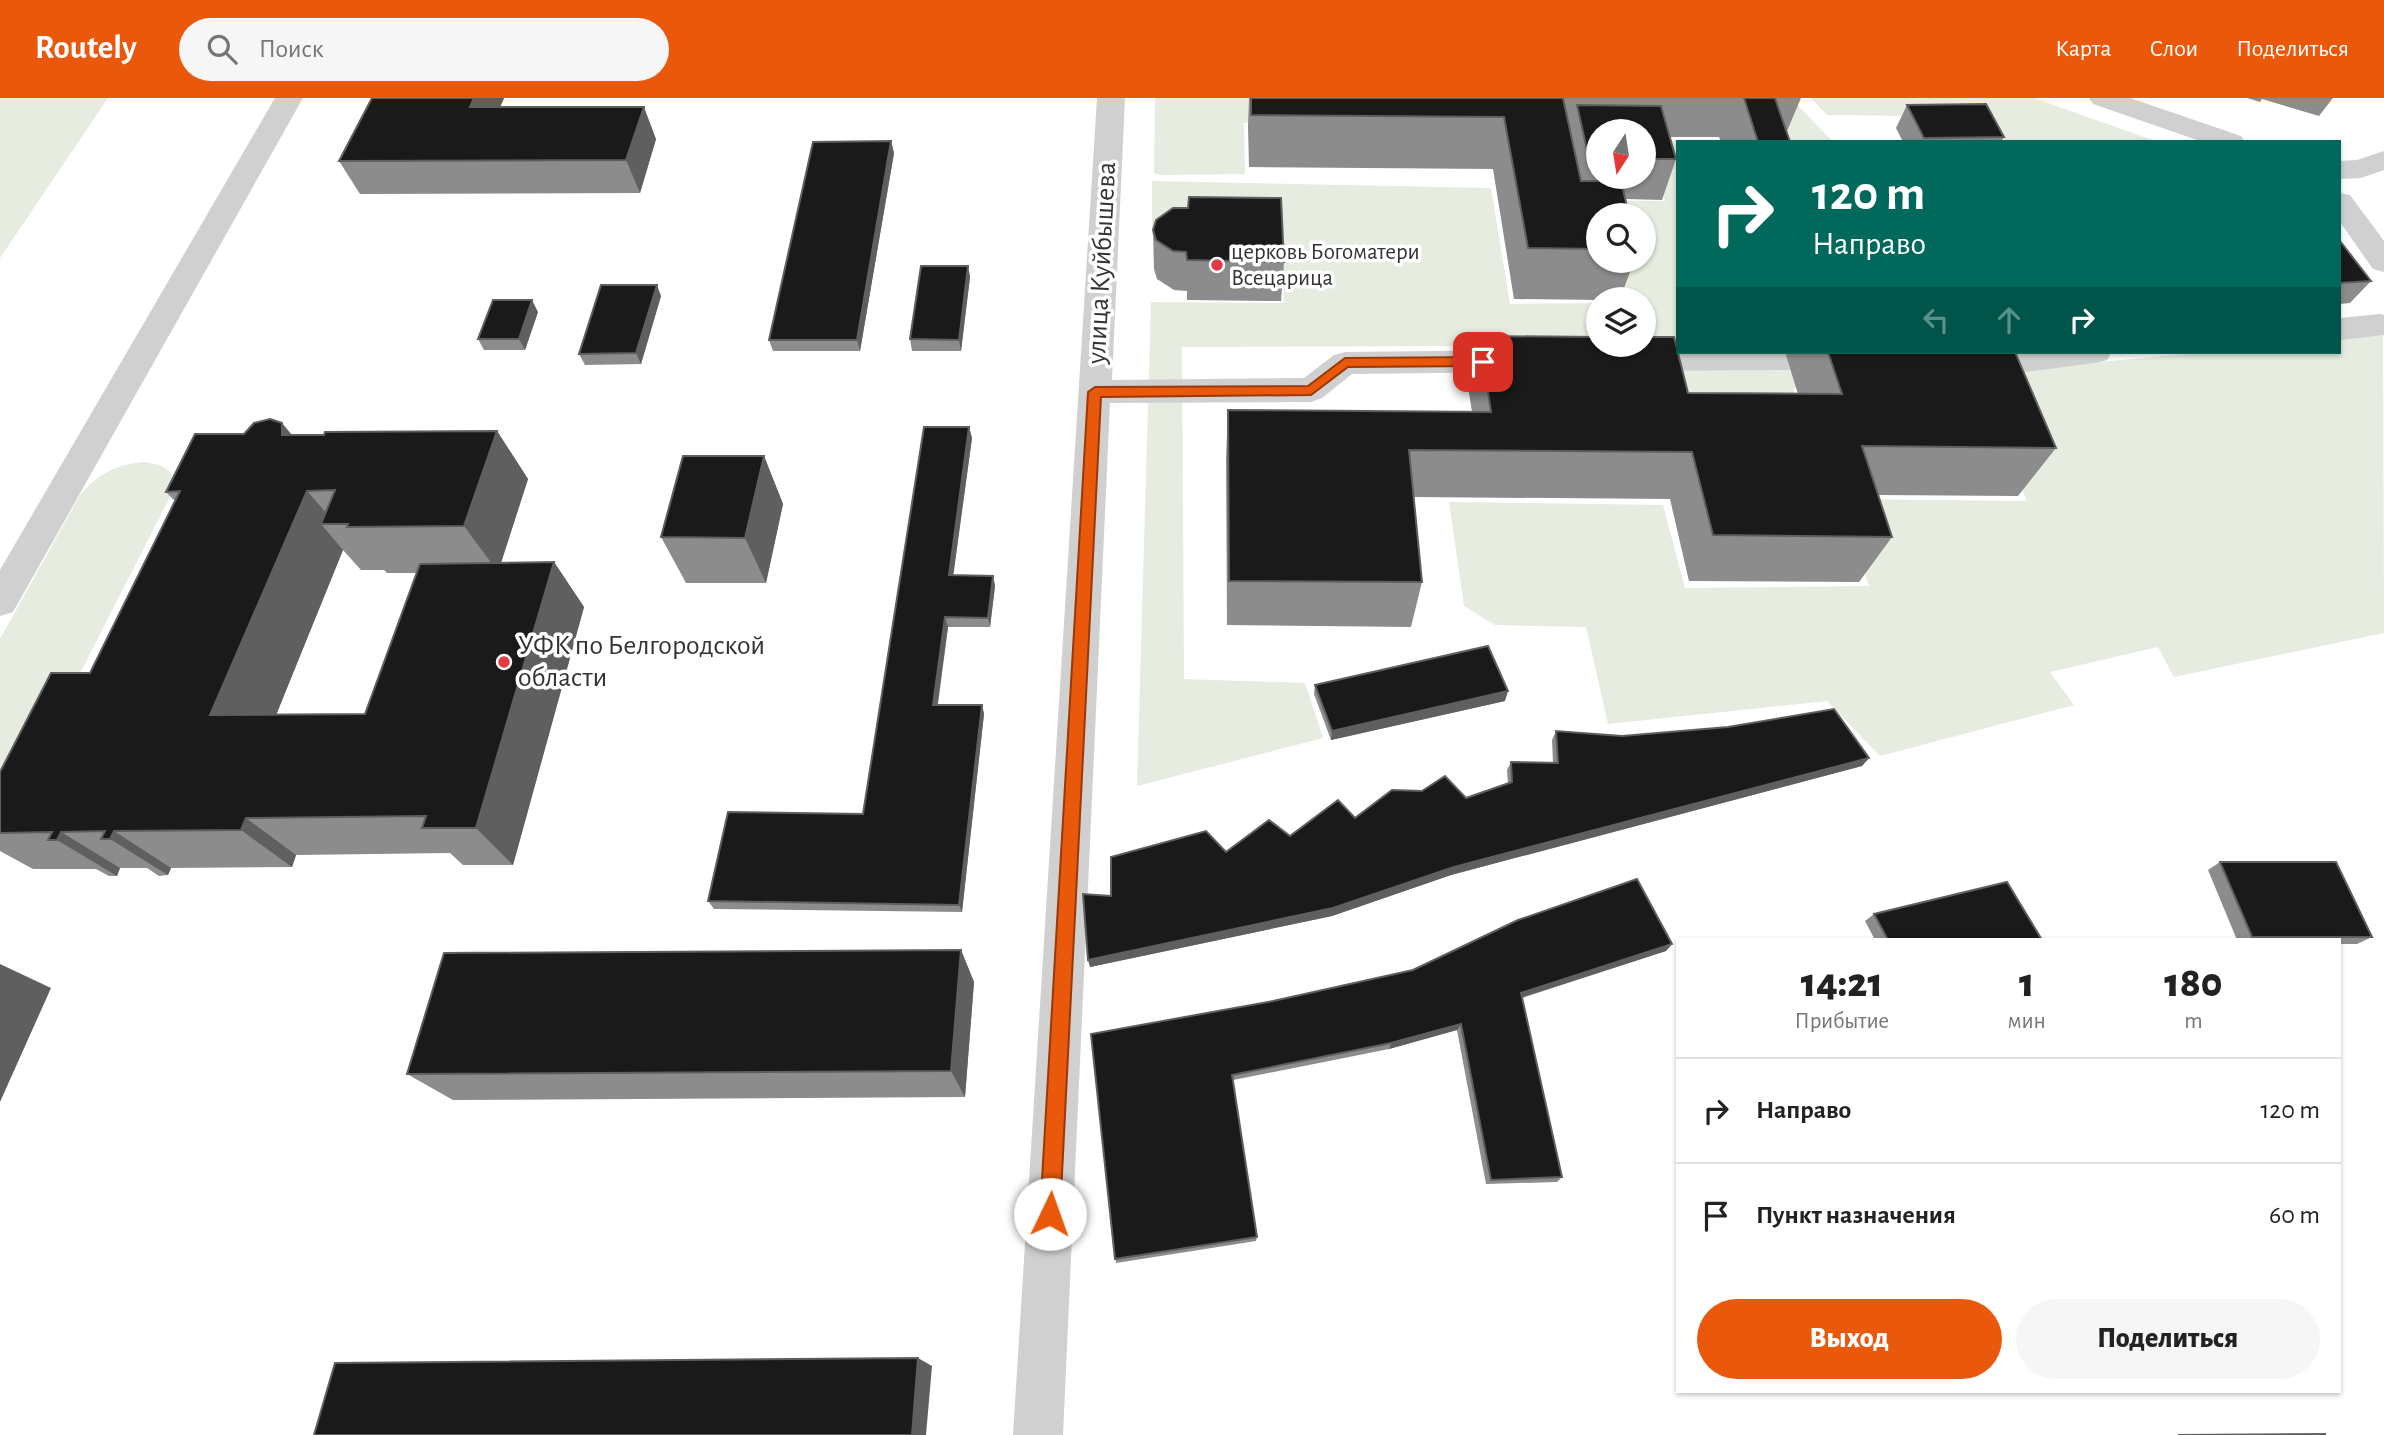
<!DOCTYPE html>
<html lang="ru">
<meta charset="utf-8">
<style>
:root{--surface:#fff;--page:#f6f6f6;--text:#222;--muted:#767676;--line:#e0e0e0;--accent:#ea580c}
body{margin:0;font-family:"Alegreya Sans",sans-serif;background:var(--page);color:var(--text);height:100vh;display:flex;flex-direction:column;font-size:26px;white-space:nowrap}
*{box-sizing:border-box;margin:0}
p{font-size:23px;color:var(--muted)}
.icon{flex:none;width:38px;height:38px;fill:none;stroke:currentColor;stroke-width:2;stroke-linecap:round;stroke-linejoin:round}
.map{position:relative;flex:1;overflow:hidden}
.details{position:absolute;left:1676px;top:840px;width:665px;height:455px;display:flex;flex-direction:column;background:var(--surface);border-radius:0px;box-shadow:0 2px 5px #0004}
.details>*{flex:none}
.hud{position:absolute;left:1676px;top:42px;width:665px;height:214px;border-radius:0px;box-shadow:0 2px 5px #0004;background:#00695c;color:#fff;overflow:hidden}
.needle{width:46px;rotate:192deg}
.controls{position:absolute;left:1586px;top:21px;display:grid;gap:14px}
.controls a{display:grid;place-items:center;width:70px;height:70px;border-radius:50%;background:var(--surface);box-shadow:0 2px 5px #0004;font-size:35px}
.pin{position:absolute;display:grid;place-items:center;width:60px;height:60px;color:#fff;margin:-30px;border-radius:14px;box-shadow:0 4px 10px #0006}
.me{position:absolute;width:77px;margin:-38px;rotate:3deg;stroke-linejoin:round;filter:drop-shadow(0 0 5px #0008)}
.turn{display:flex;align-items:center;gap:24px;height:147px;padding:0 21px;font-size:32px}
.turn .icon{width:91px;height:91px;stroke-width:2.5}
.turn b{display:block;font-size:49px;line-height:60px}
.lanes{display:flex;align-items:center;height:66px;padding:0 21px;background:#0003;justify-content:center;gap:35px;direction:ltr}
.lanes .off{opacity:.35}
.eta{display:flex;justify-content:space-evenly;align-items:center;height:119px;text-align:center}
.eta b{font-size:42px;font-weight:800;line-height:49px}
.primary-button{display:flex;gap:14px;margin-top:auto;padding:14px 21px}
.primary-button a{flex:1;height:80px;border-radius:42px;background:var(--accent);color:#fff;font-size:28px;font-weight:800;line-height:80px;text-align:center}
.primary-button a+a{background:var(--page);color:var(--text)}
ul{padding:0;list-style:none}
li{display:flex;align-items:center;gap:21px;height:105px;padding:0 21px;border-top:2px solid var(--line)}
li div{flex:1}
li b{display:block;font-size:26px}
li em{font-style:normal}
header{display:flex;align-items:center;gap:42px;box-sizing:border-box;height:98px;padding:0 35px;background:var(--accent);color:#fff}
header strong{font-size:33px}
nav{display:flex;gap:38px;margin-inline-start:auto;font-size:24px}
.search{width:490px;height:63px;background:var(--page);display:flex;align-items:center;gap:18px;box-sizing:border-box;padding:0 24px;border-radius:38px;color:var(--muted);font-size:26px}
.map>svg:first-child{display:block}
.green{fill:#e6ecdf}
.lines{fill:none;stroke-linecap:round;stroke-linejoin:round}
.minor{fill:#d0d0d0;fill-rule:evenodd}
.wall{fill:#8c8c8c;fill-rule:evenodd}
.shaded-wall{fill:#5f5f5f}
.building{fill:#1a1a1a;stroke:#5f5f5f;stroke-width:2}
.route{fill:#ea580c;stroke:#983908;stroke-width:2}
.poi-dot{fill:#e63946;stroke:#fff;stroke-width:2.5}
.labels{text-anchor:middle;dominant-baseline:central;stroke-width:7;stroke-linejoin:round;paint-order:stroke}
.far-poi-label{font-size:23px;fill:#333;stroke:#fff;text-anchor:start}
.street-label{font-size:28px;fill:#333;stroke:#fff}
.poi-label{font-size:28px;fill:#333;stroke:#fff;text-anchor:start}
</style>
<header>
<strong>Routely</strong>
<div class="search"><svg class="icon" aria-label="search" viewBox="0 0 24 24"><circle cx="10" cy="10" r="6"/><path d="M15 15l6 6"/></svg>Поиск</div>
<nav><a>Карта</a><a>Слои</a><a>Поделиться</a></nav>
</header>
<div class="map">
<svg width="2384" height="1337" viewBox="0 0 2384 1337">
<rect width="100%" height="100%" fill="#fff"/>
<path class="green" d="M0,0H108L0,160Z
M1155,0H1356L1358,27L1244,25L1245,76L1160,77L1154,75Z
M1811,0H2034L2158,44H2005L1992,19L1827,17Z
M1792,1L1833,44H1678V254H2094L2100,264L2206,254H2340V241L2383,236L2384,535L2174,579L2158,549L2050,574L2074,607L1880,658L1827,603L1608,626L1586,529L1495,527L1464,508L1449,404L1663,407L1685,490L1869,488L1841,401L2027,403L1979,290H1793L1810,342L1658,287L1464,286L1458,248L1182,249L1184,581L1305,585L1323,640L1137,688L1151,204L1284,205L1282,138L1152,137V83L1491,90L1510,206L1598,205V247H1643V201H1623L1614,163H1643V117H1598L1561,102L1665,103L1649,42H1787L1781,21Z
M144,364C169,368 177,373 170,399L0,732V541L80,397C98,376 117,366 144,364Z"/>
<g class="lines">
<path class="minor" d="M275,0H303L13,514L0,518V472Z
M1097,0H1125L1112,282L1304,280L1334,257L1345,254L1527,252L1538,255L1543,263L1538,271L1527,274L1352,276L1322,300L1311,304L1110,305L1063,1337H1013Z
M2089,0H2130L2241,38L2245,44H2203L2093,6Z
M2384,53V72L2361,80L2340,81V63L2357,62Z
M2340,95L2350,97L2384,143V174L2373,171L2340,124Z
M2380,216L2384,217V237L2340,242V220Z
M1678,250V254H1800L1804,261L1799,269L1788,272L1629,273L1618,270L1613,262L1618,254L1629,251Z
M1958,254H2112L2107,262L2096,265C2054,269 1993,283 1954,271L1949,263L1954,255Z"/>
</g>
<path class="wall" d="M372,0H504L500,9L656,41L640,95L360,96L339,63Z
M1249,0H1801L1787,33L1790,44H1721L1719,39H1670L1676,61L1662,102L1626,101L1598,117V163H1634L1620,201L1598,202L1514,201L1493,71L1249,69L1248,28ZM1598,33H1643V79H1598Z
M2247,0H2333L2319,18L2262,1L2260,4Z
M1907,7L2004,39L2001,44H1903L1896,30Z
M891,43L894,55L860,253H773L769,242Z
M1153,132L1284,164L1281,203L1187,202V193L1174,192L1157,181L1154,171Z
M2340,143L2371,183L2350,205L2340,206Z
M968,168L970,179L961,253H912L910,241Z
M661,198L641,266L585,267L579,256Z
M538,214L525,252H484L478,241Z
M1480,238L1688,295L1798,296L1785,254H2015L2056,350L2018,398L1878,397L1892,439L1859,484L1689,483L1670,401L1414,399L1422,484L1411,529L1227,527L1226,361L1228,312L1472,314L1468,288Z
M969,329L972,340L953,477L993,478L995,488L990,529H948L938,607H982L984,616L962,814L714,811L708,803L863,716Z
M497,333L528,381L501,465L554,464L584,509L513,767H463L450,755L296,757L292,769L171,770L168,777L159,778L147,770H120L117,778H109L96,771H33L0,753V674L90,575L175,403L166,394L292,337ZM343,452L361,472H384L387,475H416L365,616H276Z
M764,358L783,406L766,485H686L661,439Z
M1315,587L1505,603L1331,642L1314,596Z
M1556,633L1869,660L1862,668L1451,777L1332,818L1090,869L1111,798L1226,754L1290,738L1355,720L1422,693L1466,700L1508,686L1507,672L1511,664L1553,665L1552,642Z
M2220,764L2372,839L2357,846H2340V842H2237L2208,772Z
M1874,816L2042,842H1875L1865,823Z
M1672,846L1666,853L1522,900L1562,1079L1557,1084L1486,1086L1457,932L1389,951L1233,982L1257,1139L1256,1143L1116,1165L1091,936Z
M961,852L974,884L965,999L453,1002L407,976Z"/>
<path class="shaded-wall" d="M474,0H504L487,41L470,9Z
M644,9L656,41L640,95L626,62Z
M891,43L894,55L860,253L857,242Z
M968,168L970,179L961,253L959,242Z
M657,187L661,198L641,266L636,255Z
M532,202L538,214L525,252L519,241Z
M282,325L322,373L282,337Z
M969,329L972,340L952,487L949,477Z
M497,333L528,381L498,474L464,428Z
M764,358L783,406L766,485L745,440Z
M307,393L336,426H321L343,452L260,657L210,617Z
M554,464L584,509L513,767L476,730Z
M993,478L995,488L990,529L988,520Z
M945,519L948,529L936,616L933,607Z
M1508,593L1505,603L1331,642L1332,633Z
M982,607L984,616L962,814L959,807Z
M1869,660L1862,668L1451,777L1332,818L1090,869L1088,862L1454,769Z
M246,720L296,757L292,769L241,732Z
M114,733L171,770L168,777L110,741Z
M61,734L120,770L117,778L57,742Z
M1672,846L1666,853L1517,901L1521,895Z
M961,852L974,884L965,999L951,973Z
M0,866L51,890L0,1004Z
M1461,926L1457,932L1389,951L1391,945Z
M918,1260L932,1268L926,1337H912Z"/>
<path class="building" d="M372,0H474L470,9H644L626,62L339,63Z
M1251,0H1563L1581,83H1621L1629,117H1598V151L1528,150L1504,19L1251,17Z
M1744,0H1775L1790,44H1758Z
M1986,6L2004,39L1924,40L1907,7Z
M1577,7L1661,8L1676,61H1643V33H1598V61H1589Z
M891,43L857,242H769L813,44Z
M1189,99L1281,100L1284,164L1187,162L1186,154L1173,153L1156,142L1153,132L1156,122L1173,110H1188Z
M2340,143L2371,183L2340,185Z
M921,168H968L959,242L910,241Z
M601,187H657L636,255L579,256Z
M493,202H532L519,241H478Z
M1480,238L1598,239V247H1643V239H1674L1688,295L1842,296L1828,254H2015L2056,350L1862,348L1892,439L1713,437L1692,354L1409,352L1422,484L1229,483L1228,312L1491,314Z
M270,321L282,325V337H324L325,334L497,333L464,428L347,429L348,426H321L335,392L307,393L210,617L365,616L420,466L554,464L476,730H422L426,718L246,720L241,732L114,733L110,741H101L105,733L61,734L57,742H48L52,734L0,735V674L51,575H90L180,393L166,394L195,336H244L254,325Z
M924,329H969L949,477L993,478L988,520L945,519L933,607H982L959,807L708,803L728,714L863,716Z
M683,358H764L745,440L661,439Z
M1488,548L1508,593L1332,633L1315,587Z
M1834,611L1869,660L1454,769L1333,810L1088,862L1083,796L1111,798V759L1206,733L1226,754L1269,722L1290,738L1338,702L1355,720L1392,692L1422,693L1445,678L1466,700L1512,684L1511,664L1558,665L1556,633L1622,638L1728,629Z
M2220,764H2336L2372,839H2252Z
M1637,781L1672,846L1521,895L1562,1079L1491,1082L1461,926L1391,945L1232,977L1257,1139L1115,1161L1091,936L1273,903L1413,872L1518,822Z
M2007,784L2042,842H1888L1874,816Z
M961,852L951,973L407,976L444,855Z
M918,1260L912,1337H314L335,1265Z
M2325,1336V1337H2178Z"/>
<path class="route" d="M1483,259L1490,264L1483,268L1348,269L1311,297L1101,299L1060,1116L1057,1123L1050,1126L1043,1123L1040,1116L1088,294L1095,289L1308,288L1345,260Z"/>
<g class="poi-dot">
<circle cx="1217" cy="167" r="7"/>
<circle cx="504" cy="564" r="7"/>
</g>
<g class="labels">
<g class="far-poi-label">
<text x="1231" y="154">церковь Богоматери<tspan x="1231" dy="26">Всецарица</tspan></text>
</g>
<g class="street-label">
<text transform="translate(1102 165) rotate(-87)">улица Куйбышева</text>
</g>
<g class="poi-label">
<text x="518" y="548">УФК по Белгородской<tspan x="518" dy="32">области</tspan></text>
</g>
</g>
</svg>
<div class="controls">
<a><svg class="needle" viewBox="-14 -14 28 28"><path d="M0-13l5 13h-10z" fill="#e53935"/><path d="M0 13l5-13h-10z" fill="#767676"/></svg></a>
<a><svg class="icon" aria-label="search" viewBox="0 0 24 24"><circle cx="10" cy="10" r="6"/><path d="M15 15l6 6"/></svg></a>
<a><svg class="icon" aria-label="layers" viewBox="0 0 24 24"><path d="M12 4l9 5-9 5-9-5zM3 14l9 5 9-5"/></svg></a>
</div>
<div class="pin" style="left:1483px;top:264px;background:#d93025"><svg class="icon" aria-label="arrive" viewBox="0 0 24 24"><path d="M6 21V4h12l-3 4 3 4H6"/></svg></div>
<svg class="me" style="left:1050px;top:1116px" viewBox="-20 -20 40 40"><circle r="19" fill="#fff"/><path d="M0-13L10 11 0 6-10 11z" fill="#ea580c"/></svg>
<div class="hud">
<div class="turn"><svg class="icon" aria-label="right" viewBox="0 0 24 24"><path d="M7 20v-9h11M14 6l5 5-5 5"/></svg><div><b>120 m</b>Направо</div></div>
<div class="lanes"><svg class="icon off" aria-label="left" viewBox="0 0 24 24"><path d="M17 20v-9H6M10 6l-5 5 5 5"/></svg><svg class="icon off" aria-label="ahead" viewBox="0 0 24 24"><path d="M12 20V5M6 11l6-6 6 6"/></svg><svg class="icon" aria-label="right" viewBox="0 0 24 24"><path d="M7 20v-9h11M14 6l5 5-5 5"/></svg></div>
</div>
<section class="details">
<div class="eta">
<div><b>14:21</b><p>Прибытие</p></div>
<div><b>1</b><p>мин</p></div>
<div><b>180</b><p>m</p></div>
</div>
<ul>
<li><svg class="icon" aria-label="right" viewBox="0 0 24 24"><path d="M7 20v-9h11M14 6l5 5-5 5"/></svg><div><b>Направо</b></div><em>120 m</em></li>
<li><svg class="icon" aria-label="arrive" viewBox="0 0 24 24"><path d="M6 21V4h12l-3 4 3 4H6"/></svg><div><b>Пункт назначения</b></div><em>60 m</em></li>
</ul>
<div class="primary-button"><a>Выход</a><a>Поделиться</a></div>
</section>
</div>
